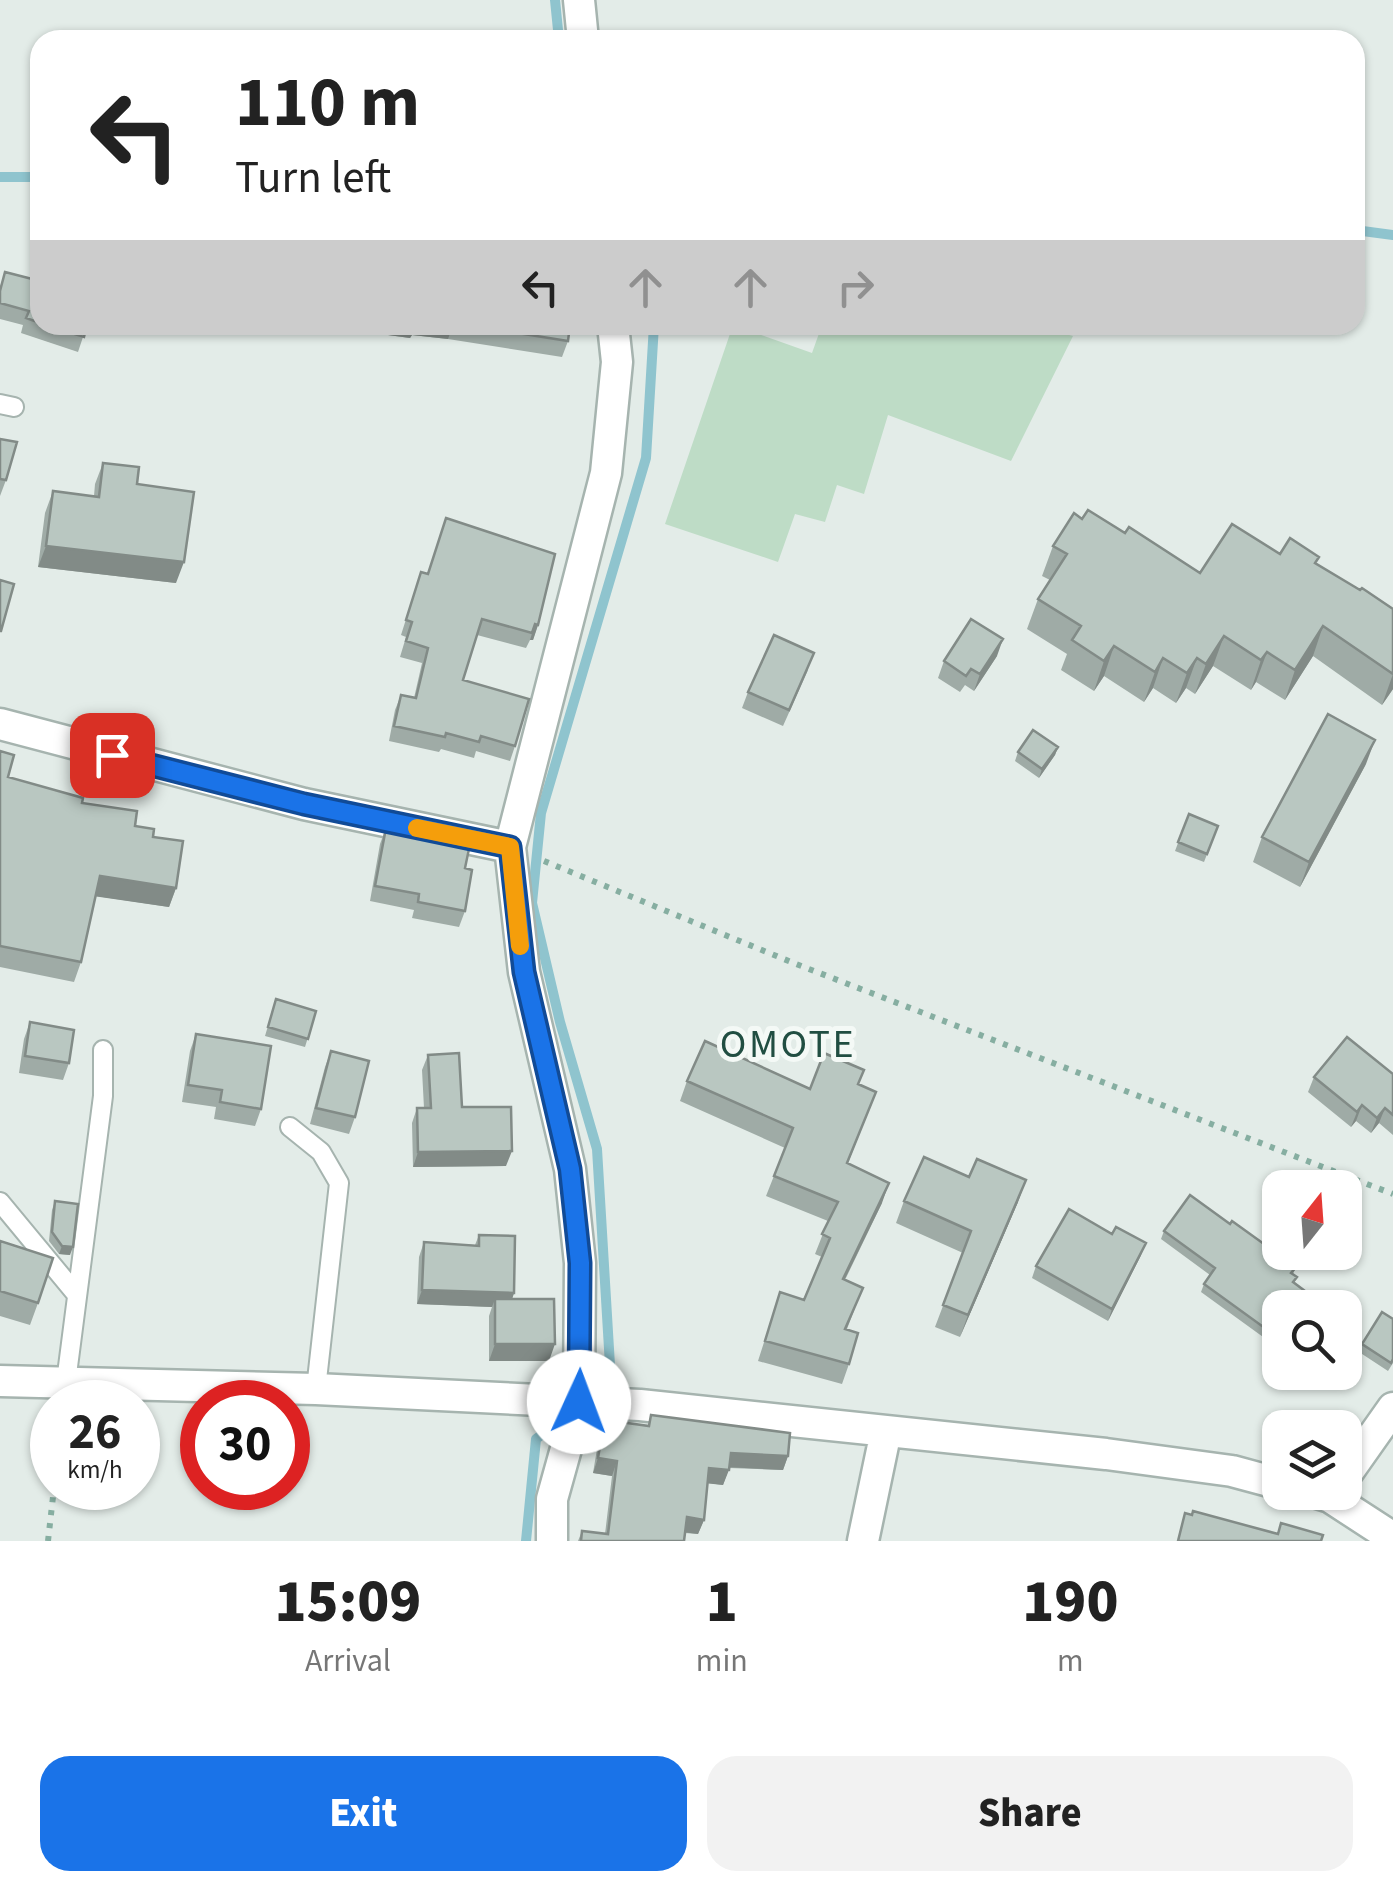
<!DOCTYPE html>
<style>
:root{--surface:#fff;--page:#f2f2f2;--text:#222;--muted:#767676;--accent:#1a73e8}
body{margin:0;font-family:"Source Sans 3",sans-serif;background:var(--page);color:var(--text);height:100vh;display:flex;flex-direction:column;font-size:38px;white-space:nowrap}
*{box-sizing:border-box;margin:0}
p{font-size:32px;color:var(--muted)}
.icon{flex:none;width:55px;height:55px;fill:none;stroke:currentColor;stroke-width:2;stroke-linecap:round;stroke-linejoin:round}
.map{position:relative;height:1541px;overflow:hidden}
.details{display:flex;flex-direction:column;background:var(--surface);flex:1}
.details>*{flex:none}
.hud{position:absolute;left:30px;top:30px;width:1335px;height:305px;border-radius:30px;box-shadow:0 2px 8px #0004;background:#fff;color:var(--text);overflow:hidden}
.needle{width:65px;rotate:17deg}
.buttons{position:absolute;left:1262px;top:1170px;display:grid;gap:20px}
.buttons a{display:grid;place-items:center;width:100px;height:100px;border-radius:20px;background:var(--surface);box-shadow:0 2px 8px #0004;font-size:50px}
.speed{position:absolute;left:30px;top:1380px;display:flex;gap:20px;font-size:50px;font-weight:700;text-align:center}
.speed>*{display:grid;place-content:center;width:130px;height:130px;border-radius:50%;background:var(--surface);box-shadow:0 2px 8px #0004;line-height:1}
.speed small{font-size:25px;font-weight:400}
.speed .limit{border:15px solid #d22;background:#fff;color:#111}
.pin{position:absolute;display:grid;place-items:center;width:85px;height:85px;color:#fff;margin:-42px;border-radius:20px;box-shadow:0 5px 15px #0006}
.me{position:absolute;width:110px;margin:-55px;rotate:2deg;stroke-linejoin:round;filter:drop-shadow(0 0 8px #0008)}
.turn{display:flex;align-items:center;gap:35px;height:210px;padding:0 40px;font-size:45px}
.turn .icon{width:130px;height:130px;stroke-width:2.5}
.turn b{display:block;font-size:70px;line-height:85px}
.lanes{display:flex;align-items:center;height:95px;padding:0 40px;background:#0003;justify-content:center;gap:50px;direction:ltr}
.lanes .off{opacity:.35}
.eta{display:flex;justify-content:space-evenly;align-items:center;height:170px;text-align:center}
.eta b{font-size:60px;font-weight:800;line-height:70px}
.primary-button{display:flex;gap:20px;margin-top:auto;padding:20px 40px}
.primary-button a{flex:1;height:115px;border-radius:30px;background:var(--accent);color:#fff;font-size:40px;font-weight:800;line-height:115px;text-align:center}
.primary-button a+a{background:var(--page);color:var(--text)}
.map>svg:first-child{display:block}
.green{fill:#bedcc6}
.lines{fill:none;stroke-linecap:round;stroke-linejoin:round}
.stream{stroke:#8fc4ce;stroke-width:10}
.service-casing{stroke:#a6b4af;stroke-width:22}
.minor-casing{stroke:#a6b4af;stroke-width:35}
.path{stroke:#86aea1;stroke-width:6;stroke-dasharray:5 8;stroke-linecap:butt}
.service{stroke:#fff;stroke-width:18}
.minor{stroke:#fff;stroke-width:30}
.wall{fill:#9faba6}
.shaded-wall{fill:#828b87}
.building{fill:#b9c7c1;stroke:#828b87;stroke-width:2.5}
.route-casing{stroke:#114b97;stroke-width:25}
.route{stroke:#1a73e8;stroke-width:18}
.slow{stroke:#f59e0b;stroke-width:18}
.labels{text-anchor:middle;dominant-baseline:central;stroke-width:10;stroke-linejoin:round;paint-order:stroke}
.quarter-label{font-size:40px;letter-spacing:2.5px;fill:#214e42;stroke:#f4f9f6}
</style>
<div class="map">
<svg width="1393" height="1541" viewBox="0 0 1393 1541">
<rect width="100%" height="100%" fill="#e3ece8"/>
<path class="green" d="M733,325L812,353L822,325H1031L1073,336L1011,461L888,415L864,494L837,485L825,522L795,514L778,562L665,524Z"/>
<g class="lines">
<path class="stream" d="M555,0L559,40
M0,177H40
M1355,230L1393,235
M593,1395L611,1382L597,1149L560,1022L532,903L541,813L646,458L654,325
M526,1541L536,1439L568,1415"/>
<g class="service-casing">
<path id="service" d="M0,404L14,407
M290,1127L321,1152L339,1183L316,1389
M0,1202L77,1295
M66,1382L103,1096V1050"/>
</g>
<g class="minor-casing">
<path id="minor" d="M579,0L583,40
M0,724L304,804L510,847
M0,1381L316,1389L640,1405L1106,1454L1232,1471L1280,1484
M1345,1476L1393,1408
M1314,1492L1330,1497L1393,1538
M552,1541V1499L579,1402L580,1263L570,1169L524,972L510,847L606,473L617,362L613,325
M863,1541L886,1431"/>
</g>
<path class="path" d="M544,861L796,964L1393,1194
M48,1541L54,1488"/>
<use href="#service" class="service"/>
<use href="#minor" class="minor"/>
</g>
<path class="wall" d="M5,272L40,281V325H87L78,352L21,333L23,325L0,319V287Z
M367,325H570L568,341L562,357L448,339L412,335L410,338L366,332Z
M0,439L6,480L0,496Z
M103,463L137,484L176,583L38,567L45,513L53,491L94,496L95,484Z
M1082,519L1125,533L1200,573L1280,554L1393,609V689L1382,705L1313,656L1285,700L1256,682L1251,690L1213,666L1195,694L1186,688L1176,703L1153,688L1144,702L1104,676L1094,691L1061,670L1067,654L1027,629L1038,599L1050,580L1042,576L1053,546Z
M421,572L538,625L533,640H530L526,648L477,635L463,680L515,746L510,761L476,751L474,758L441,749L439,752L389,741L395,710L401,695L414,698L422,663L400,657L406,637L401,635Z
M997,656L974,691L965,685L960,692L938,678L944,661Z
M808,670L783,726L742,708L748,692Z
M1058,747L1055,755L1039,778L1015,761L1018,752Z
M0,751L8,777L82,803L135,826L153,837L176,888L169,907L96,896L81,962L74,982L0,967Z
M1366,764L1300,887L1253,862L1262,837Z
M1189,814L1218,826L1204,862L1175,851Z
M386,828L465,868V911L459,927L412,918L414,910L370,901L380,844Z
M276,999L316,1011L305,1047L265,1036Z
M30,1022L69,1063L63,1080L19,1073L24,1039Z
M196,1034L261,1109L255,1126L214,1119L216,1107L182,1102L190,1051Z
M331,1051L355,1117L349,1134L310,1124L325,1067Z
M428,1055L462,1107L506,1166L413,1167L412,1123L417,1108H424L422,1070Z
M1393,1074V1135L1379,1123L1371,1133L1356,1121L1351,1127L1308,1092L1314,1077Z
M687,1081L810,1089L859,1085L876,1092L848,1163L882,1203L845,1280L855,1308L847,1329L849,1364L842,1384L758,1361L780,1292L804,1300L822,1257L815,1254L828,1221L766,1196L785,1148L680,1101Z
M55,1201L70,1255L59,1254L49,1241L52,1210Z
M904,1201L1018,1202L960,1337L935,1327L963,1253L896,1223Z
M1230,1224L1296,1267L1293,1274L1297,1277L1294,1283L1302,1299L1280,1308V1329L1270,1342L1201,1292L1204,1284L1210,1275L1161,1239L1164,1231Z
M479,1235L514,1293L512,1299L549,1361H489V1316L492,1307L417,1304L419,1257L424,1242L475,1245Z
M0,1241L38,1303L30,1325L0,1316Z
M1141,1255L1108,1321L1032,1278L1036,1266Z
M1393,1319V1363L1388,1371L1359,1352L1362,1344Z
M651,1415L788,1456L783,1470L729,1468L723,1485L708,1483L704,1520L698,1534L685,1533L684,1541H578L582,1531L605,1534L612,1476L593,1473L598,1443L603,1429H610L613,1421L648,1426Z"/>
<path class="shaded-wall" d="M369,325H453L448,339L412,335L410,338L366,332Z
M46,546L184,562L176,583L38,567Z
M535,624L538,625L533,640H530Z
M1323,626L1313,656L1285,700L1295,670Z
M1224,636L1213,666L1195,694L1206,664Z
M1003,639L997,656L974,691L980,674Z
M1114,646L1104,676L1094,691L1104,661Z
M1267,652L1256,682L1251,690L1261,660Z
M1163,658L1153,688L1144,702L1155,672Z
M1197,658L1186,688L1176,703L1187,673Z
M1393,674V689L1382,705Z
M1375,740L1366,764L1300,887L1309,862Z
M1058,747L1055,755L1039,778L1042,769Z
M100,876L176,888L169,907L93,896Z
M1362,1105L1356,1121L1351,1127L1357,1112Z
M1385,1108L1379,1123L1371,1133L1377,1118Z
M512,1151L506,1166L413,1167L418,1152Z
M1026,1180L1018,1202L960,1337L968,1315Z
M889,1183L882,1203L835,1299L843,1279Z
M1146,1243L1141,1255L1108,1321L1112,1309Z
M62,1246L73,1247L70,1255L59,1254Z
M422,1290L514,1293L509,1308L495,1299L492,1307L417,1304Z
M495,1344H555L549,1361H489Z
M731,1453L788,1456L783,1470L725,1467Z
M598,1458L617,1461L612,1476L593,1473Z
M709,1468L729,1470L723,1485L704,1483Z
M687,1517L704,1520L698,1534L682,1532Z"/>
<path class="building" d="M5,272L40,281V323L26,318L29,311L0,303V291Z
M46,325H87L84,337Z
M467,325H570L568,341Z
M0,439L17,442L6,480L0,479Z
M103,463L139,467L137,484L194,492L184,562L46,546L53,491L99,497Z
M1088,510L1125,533L1129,527L1200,573L1232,524L1280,554L1290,538L1319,557L1315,563L1360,590L1362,588L1393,609V674L1323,626L1295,670L1267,652L1261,660L1224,636L1206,664L1197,658L1187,673L1163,658L1155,672L1114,646L1104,661L1072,640L1081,626L1038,599L1067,554L1053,546L1074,513L1082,519Z
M446,518L555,554L538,625L535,624L532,633L482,619L463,680L529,699L515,746L481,736L479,742L446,733L445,737L394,726L401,695L416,698L428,648L406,641L412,622L406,620L421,572L428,574Z
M0,580L14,584L1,631H0Z
M971,619L1003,639L980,674L971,669L966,676L944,661Z
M774,635L814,653L789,710L748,692Z
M1328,714L1375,740L1309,862L1262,837Z
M1033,730L1058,747L1042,769L1018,752Z
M0,751L14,755L8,777L83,798L82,803L137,811L135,826L154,829L153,837L183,841L176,888L100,876L81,962L0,946Z
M1189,814L1218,826L1207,854L1178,842Z
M386,828L470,844L465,868L472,870L465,911L418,902L419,894L375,886Z
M276,999L316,1011L308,1039L268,1027Z
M30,1022L74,1030L69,1063L25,1056Z
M196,1034L271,1046L261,1109L220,1102L222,1090L188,1085Z
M1347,1037L1393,1074V1115L1385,1108L1377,1118L1362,1105L1357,1112L1314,1077Z
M705,1041L810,1089L824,1053L864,1070L858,1084L876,1092L847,1163L889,1183L843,1279L863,1288L845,1329L858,1333L849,1364L765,1341L780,1292L804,1300L830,1238L822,1234L838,1202L774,1176L793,1128L687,1081Z
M331,1051L369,1061L355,1117L316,1108Z
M459,1053L462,1107H511L512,1151L418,1152L417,1108H431L428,1055Z
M924,1157L969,1177L977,1159L1026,1180L968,1315L943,1305L971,1231L904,1201Z
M1190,1195L1230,1224L1232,1221L1296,1267L1291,1273L1297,1277L1293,1282L1305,1291L1292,1308H1280V1324L1273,1334L1204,1284L1215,1268L1164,1231Z
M55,1201L78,1204L73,1247L62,1246L52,1232Z
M1069,1209L1112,1234L1116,1227L1146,1243L1112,1309L1036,1266Z
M479,1235L515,1236L514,1293L422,1290L424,1242L479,1246Z
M0,1241L53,1258L38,1303L0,1291Z
M495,1299H554L555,1344H495Z
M1382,1312L1393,1319V1359L1391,1363L1362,1344Z
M651,1415L790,1433L788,1456L731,1453L729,1470L709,1468L704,1520L687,1517L684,1541H581L582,1531L608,1534L617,1461L598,1458L603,1429L612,1430L613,1421L649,1426Z
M1193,1511L1278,1534L1281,1523L1323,1535L1321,1541H1178L1185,1513L1192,1515Z"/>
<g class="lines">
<g class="route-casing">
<path id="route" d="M112,755L304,804L510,847L524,972L570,1169L580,1263L579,1402"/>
</g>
<use href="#route" class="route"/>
<path class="slow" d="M417,828L510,847L520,946"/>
</g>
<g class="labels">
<g class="quarter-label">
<text x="788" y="1044">OMOTE</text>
</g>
</g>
</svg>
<div class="buttons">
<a><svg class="needle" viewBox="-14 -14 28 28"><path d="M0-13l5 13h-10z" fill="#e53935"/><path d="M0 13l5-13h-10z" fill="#767676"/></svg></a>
<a><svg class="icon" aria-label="search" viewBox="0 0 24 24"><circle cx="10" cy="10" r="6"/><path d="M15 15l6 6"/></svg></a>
<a><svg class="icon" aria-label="layers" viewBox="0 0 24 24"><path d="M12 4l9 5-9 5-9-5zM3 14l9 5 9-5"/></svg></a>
</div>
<div class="speed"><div>26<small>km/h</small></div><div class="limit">30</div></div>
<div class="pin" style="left:112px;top:755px;background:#d93025"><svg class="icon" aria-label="arrive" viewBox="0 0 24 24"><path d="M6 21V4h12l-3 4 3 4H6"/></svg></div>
<svg class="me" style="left:579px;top:1402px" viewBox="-20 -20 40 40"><circle r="19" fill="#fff"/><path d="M0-13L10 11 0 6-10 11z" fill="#1a73e8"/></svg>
<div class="hud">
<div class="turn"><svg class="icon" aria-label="left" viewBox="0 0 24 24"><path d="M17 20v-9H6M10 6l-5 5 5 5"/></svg><div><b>110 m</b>Turn left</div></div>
<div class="lanes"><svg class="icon" aria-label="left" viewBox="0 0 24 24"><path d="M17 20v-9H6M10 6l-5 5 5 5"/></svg><svg class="icon off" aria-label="ahead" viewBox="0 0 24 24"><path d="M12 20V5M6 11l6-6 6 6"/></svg><svg class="icon off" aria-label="ahead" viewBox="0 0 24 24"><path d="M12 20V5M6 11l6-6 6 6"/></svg><svg class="icon off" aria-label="right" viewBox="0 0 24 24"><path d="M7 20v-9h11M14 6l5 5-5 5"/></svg></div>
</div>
</div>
<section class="details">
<div class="eta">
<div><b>15:09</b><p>Arrival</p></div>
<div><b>1</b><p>min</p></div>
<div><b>190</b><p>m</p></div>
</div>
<div class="primary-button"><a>Exit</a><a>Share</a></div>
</section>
